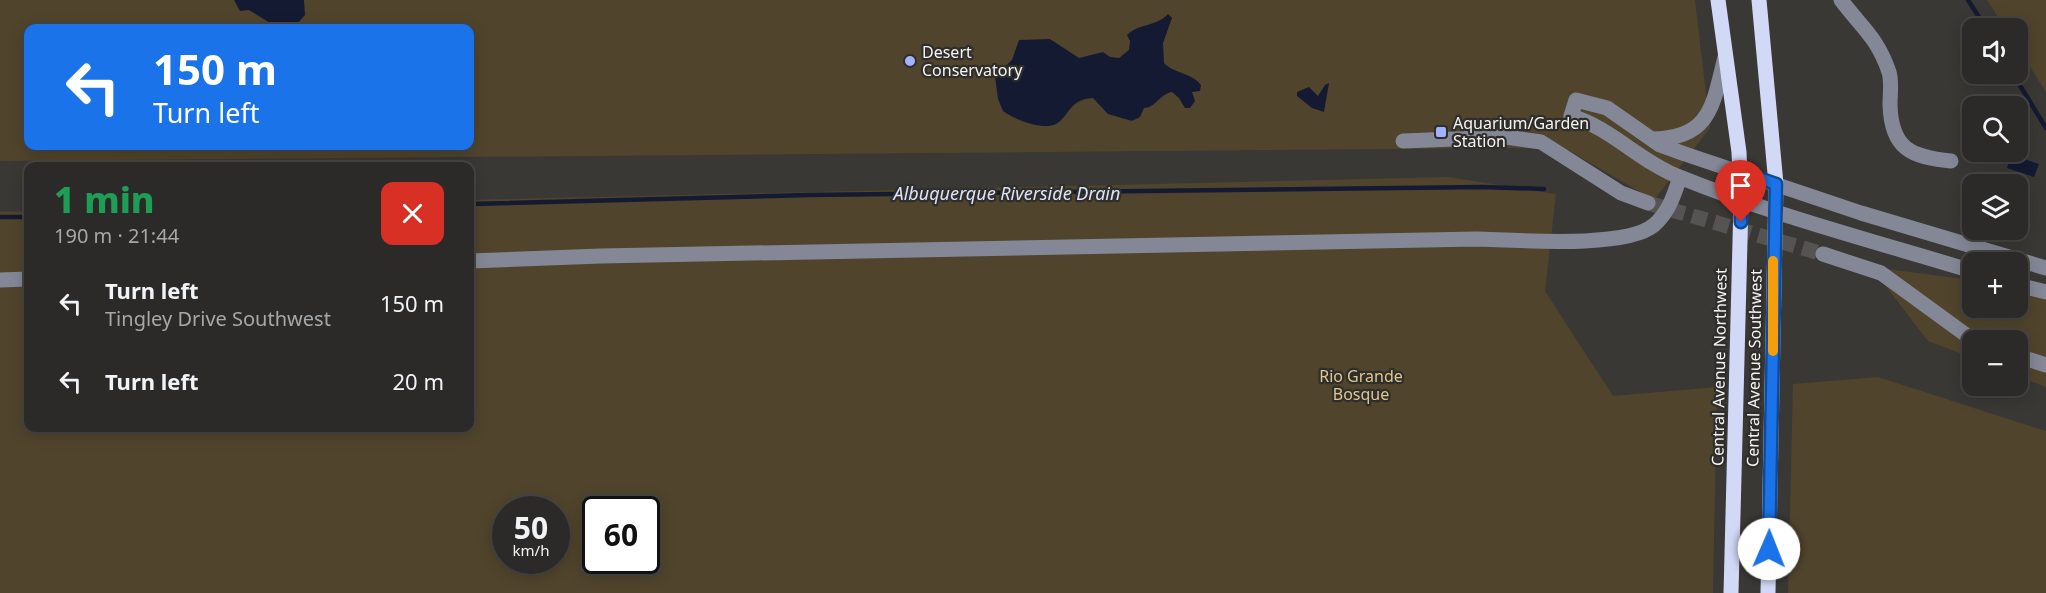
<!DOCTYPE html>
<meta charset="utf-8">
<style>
:root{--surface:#2b2a28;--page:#333230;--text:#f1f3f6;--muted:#a6a7a8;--line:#474645}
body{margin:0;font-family:"Noto Sans",sans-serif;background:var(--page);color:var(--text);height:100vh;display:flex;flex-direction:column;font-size:22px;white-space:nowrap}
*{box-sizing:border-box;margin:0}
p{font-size:20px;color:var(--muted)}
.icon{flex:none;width:33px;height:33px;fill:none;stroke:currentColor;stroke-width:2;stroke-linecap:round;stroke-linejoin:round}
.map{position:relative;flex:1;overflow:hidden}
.details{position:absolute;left:24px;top:162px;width:450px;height:270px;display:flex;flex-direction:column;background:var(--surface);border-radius:12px;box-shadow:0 3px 15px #0003,0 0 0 2px var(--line)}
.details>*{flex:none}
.banner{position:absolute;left:24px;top:24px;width:450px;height:126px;border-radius:12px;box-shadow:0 3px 15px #0003,0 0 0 2px var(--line);background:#1a73e8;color:#fff;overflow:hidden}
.tools{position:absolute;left:1962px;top:18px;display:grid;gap:12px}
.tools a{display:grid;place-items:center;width:66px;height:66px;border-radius:12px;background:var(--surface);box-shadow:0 3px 15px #0003,0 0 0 2px var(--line);font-size:30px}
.speed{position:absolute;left:492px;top:496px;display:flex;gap:12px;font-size:30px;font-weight:700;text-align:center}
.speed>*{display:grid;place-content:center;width:78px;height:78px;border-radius:50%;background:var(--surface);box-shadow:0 3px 15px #0003,0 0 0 2px var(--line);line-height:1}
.speed small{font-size:15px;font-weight:400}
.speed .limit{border:3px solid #111;border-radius:9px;background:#fff;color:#111}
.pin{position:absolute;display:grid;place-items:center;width:51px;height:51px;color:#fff;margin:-62px -26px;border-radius:50% 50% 50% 0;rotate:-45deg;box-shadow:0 0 6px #0007}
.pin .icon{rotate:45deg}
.me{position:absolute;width:66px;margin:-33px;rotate:1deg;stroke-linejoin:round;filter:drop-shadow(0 0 4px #0008)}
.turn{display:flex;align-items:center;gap:21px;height:126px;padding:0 30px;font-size:27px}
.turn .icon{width:78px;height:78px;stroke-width:2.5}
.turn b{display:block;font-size:42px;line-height:51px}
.round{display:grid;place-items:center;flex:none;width:63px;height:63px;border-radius:12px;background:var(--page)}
.headline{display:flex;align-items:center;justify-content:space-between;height:102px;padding:0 30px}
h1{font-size:36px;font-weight:800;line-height:45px;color:#1e9e55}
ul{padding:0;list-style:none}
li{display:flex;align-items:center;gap:18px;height:78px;padding:0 30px}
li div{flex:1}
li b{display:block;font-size:22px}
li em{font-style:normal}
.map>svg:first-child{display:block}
.green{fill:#50442c;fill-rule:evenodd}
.water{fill:#141a32}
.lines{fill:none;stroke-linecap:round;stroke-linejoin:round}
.stream{stroke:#141a32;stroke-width:4.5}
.minor-tunnel{stroke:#555452;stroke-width:15;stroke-dasharray:15 8;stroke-linecap:butt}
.minor{stroke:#848896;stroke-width:15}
.major{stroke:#d1d9f6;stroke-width:15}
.route-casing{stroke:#114b97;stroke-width:15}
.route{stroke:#1a73e8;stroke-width:10}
.slow{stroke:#f59e0b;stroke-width:10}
.poi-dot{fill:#a1b3fd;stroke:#2f2e2b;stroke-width:2}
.labels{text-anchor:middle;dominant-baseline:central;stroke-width:4.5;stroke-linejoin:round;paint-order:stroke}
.poi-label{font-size:16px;fill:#f5f4f3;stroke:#2f2e2b;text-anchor:start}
.street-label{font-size:16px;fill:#f5f4f3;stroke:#2f2e2b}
.park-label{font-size:16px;fill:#e0c68f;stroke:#2f2e2b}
.water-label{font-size:18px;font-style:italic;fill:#dce3f9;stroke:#2f2e2b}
</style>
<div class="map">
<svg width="2046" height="593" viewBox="0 0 2046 593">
<rect width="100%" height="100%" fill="#393835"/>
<path class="green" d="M0,0H1695L1710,128L1654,200L1568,150L1515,148L0,161ZM28,28H470V146H28Z
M1987,0H2046V92L2018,48V28H2005Z
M1448,177L1556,194L1545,291L1613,396L1717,387L1713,593H0V212L28,211V428H470V200ZM506,510H556V561H506ZM596,510H646V561H596Z
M1871,267L1972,280V308H2018V285L2046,289V387L2018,376V340H1972V358L1928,341Z
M1878,377L2046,431V593H1788L1793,384Z"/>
<path class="water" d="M234,0H304L305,15L297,24L278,28L249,10L240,11Z
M1168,14L1172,18L1163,43L1164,63C1174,74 1191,72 1201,85L1200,91L1192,92L1195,101L1190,108H1185L1179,98L1172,92C1160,94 1155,108 1144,108L1140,117L1132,121L1108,114L1093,98C1069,99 1069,117 1056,124C1044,131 1013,119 1003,111L998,99L995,76L1012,60L1019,40L1050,39L1079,58L1103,52L1110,57L1119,58L1129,50L1130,41L1127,35C1139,23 1156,27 1168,14Z
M1329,83L1324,112L1312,108L1297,96V92L1309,87L1318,96L1325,85Z
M2012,155L2039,164L2034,177L2007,168Z"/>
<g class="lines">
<path class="stream" d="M1968,0L1986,28
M2013,74L2046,128
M470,204L809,195L1483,187L1544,189
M0,217H28"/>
<path class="minor-tunnel" d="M1648,203L1823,254"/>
<path class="minor" d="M1841,0C1862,28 1877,37 1889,72C1892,82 1890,94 1890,104C1891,149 1911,157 1951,161
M1652,139C1711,139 1713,104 1725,57
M1403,141L1506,137L1541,142L1621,193L1648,203
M1823,254L1881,273L1973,340
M470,261L601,256L1477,239C1516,240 1626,249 1654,225C1669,212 1674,195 1680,177
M1972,271C1873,241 1773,215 1677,176C1638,160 1611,128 1571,116L1576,100L1607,108L1660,145L1685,154L1861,213L2046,268
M0,280L28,279
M2018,285L2046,292
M2018,356L2046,365"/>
<path class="major" d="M1718,0L1739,152L1741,202L1731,593
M1759,0L1776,184L1768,593"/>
</g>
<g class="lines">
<g class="route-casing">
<path id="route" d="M1741,222V172L1776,184L1769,549"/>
</g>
<use href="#route" class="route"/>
<path class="slow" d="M1773,351V261"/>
</g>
<g class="poi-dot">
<circle cx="910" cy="61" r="6"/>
<rect x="1435" y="126" width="12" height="12" rx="3"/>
</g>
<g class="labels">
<g class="poi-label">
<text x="922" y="52">Desert<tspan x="922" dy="18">Conservatory</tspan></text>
<text x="1453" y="123">Aquarium/Garden<tspan x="1453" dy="18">Station</tspan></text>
</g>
<g class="street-label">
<text transform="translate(1719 367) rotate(-89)">Central Avenue Northwest</text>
<text transform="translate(1754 368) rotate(-89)">Central Avenue Southwest</text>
</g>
<g class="park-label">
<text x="1361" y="376">Rio Grande<tspan x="1361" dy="18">Bosque</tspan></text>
</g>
<g class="water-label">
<text x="1007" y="193">Albuquerque Riverside Drain</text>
</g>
</g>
</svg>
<div class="tools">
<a><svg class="icon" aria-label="sound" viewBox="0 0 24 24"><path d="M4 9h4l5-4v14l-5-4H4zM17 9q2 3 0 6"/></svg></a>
<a><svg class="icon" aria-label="search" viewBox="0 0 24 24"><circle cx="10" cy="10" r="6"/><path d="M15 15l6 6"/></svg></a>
<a><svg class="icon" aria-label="layers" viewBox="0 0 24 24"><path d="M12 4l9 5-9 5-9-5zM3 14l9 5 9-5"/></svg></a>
<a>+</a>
<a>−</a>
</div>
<div class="speed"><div>50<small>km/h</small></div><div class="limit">60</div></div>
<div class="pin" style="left:1741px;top:222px;background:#d93025"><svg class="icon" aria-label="arrive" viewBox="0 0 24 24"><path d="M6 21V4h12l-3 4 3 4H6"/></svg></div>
<svg class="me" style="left:1769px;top:549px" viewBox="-20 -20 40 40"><circle r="19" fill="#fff"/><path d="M0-13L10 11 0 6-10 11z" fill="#1a73e8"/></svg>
<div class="banner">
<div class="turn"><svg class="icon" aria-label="left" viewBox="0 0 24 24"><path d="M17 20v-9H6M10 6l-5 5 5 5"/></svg><div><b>150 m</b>Turn left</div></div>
</div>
<section class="details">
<div class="headline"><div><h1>1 min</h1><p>190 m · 21:44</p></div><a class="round" style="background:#d93025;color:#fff"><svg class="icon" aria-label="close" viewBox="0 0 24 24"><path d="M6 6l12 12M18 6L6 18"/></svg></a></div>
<ul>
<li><svg class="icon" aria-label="left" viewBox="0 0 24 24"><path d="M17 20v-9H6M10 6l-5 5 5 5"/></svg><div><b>Turn left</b><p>Tingley Drive Southwest</p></div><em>150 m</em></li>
<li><svg class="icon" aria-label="left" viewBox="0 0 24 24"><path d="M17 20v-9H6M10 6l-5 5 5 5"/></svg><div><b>Turn left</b></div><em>20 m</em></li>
</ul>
</section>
</div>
